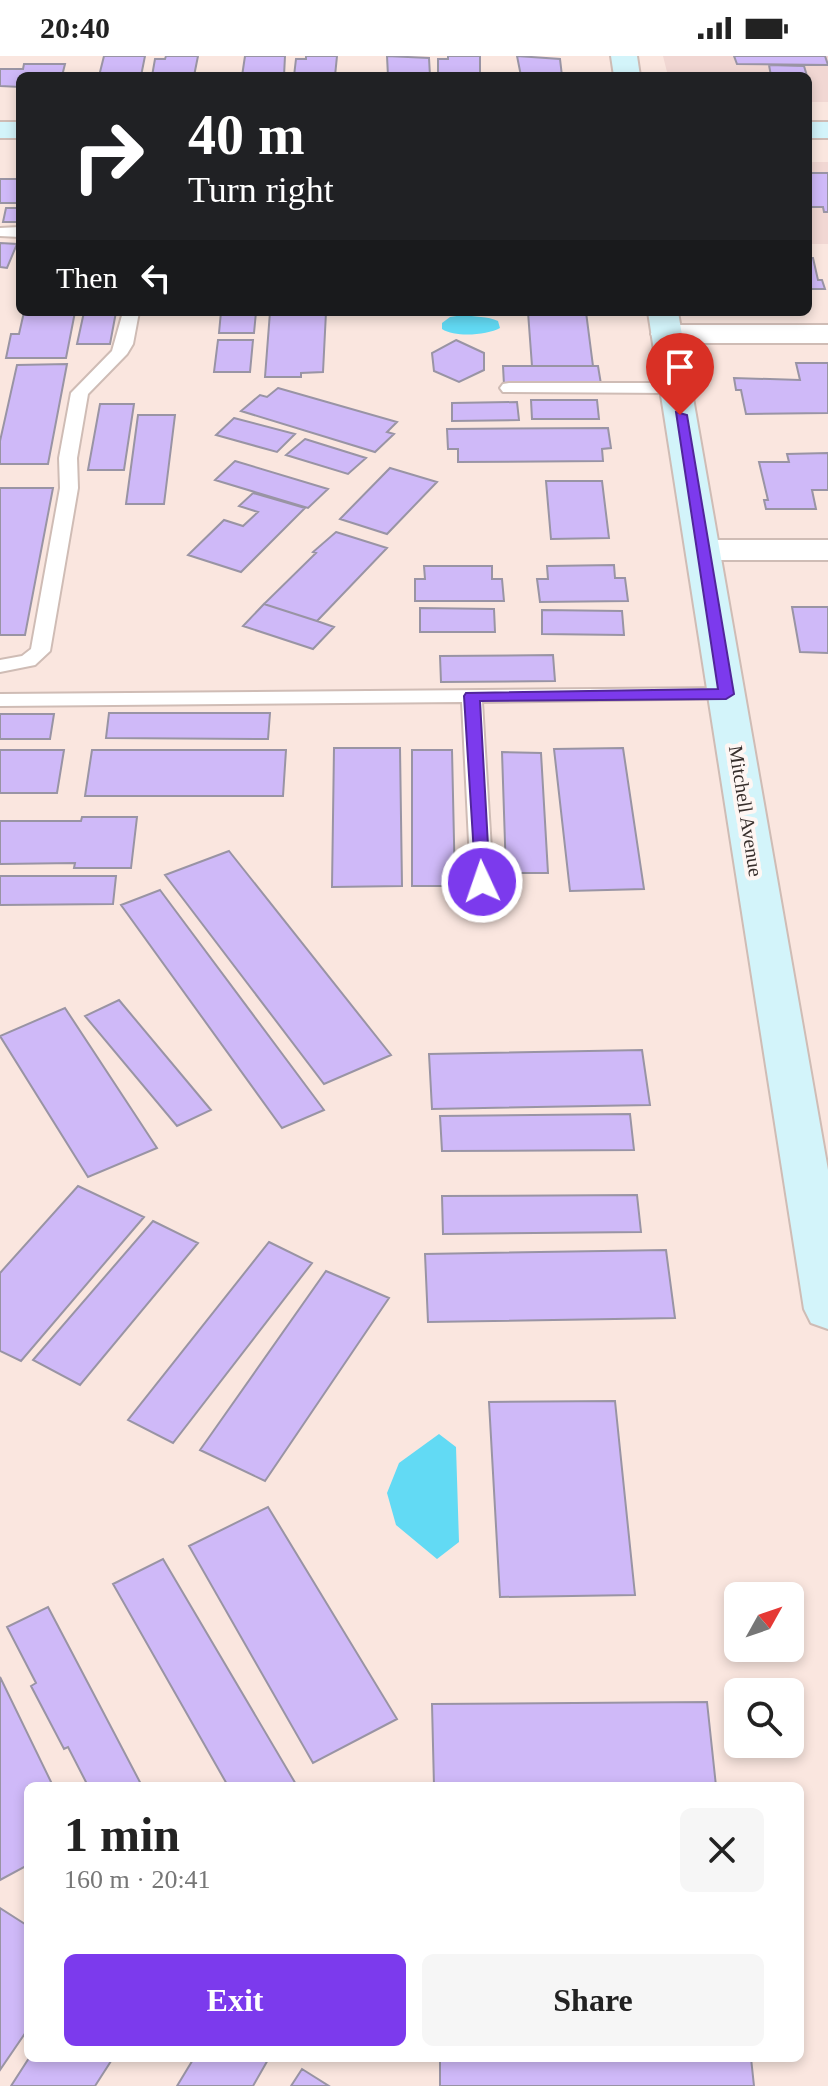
<!DOCTYPE html>
<meta charset="utf-8">
<style>
:root{--surface:#fff;--page:#f6f6f6;--text:#222;--muted:#767676;--accent:#7c3aed}
body{margin:0;font-family:"Times New Roman",serif;background:var(--page);color:var(--text);height:100vh;display:flex;flex-direction:column;font-size:30px;white-space:nowrap}
*{box-sizing:border-box;margin:0}
p{font-size:26px;color:var(--muted)}
.icon{flex:none;width:44px;height:44px;fill:none;stroke:currentColor;stroke-width:2;stroke-linecap:round;stroke-linejoin:round}
.map{position:relative;flex:1;overflow:hidden}
.drawer{position:absolute;left:24px;top:1726px;width:780px;height:280px;display:flex;flex-direction:column;background:var(--surface);border-radius:12px;box-shadow:0 4px 12px #0003}
.drawer>*{flex:none}
.top-card{position:absolute;left:16px;top:16px;width:796px;height:244px;border-radius:12px;box-shadow:0 4px 12px #0003;background:#202124;color:#fff;overflow:hidden}
.needle{width:52px;rotate:50deg}
.buttons{position:absolute;left:724px;top:1526px;display:grid;gap:16px}
.buttons a{display:grid;place-items:center;width:80px;height:80px;border-radius:12px;background:var(--surface);box-shadow:0 4px 12px #0003;font-size:40px}
.pin{position:absolute;display:grid;place-items:center;width:68px;height:68px;color:#fff;margin:-82px -34px;border-radius:50% 50% 50% 0;rotate:-45deg;box-shadow:0 0 8px #0007}
.pin .icon{rotate:45deg}
.me{position:absolute;width:88px;margin:-44px;rotate:357deg;stroke-linejoin:round;filter:drop-shadow(0 0 6px #0008)}
.turn{display:flex;align-items:center;gap:28px;height:168px;padding:0 40px;font-size:36px}
.turn .icon{width:104px;height:104px;stroke-width:2.5}
.turn b{display:block;font-size:56px;line-height:68px}
.then{display:flex;align-items:center;height:76px;padding:0 40px;background:#0003;gap:16px;font-size:30px}
.round{display:grid;place-items:center;flex:none;width:84px;height:84px;border-radius:12px;background:var(--page)}
.headline{display:flex;align-items:center;justify-content:space-between;height:136px;padding:0 40px}
h1{font-size:48px;font-weight:700;line-height:60px}
.cta{display:flex;gap:16px;margin-top:auto;padding:16px 40px}
.cta a{flex:1;height:92px;border-radius:12px;background:var(--accent);color:#fff;font-size:32px;font-weight:700;line-height:92px;text-align:center}
.cta a+a{background:var(--page);color:var(--text)}
.status{display:flex;justify-content:space-between;align-items:center;height:56px;padding:0 40px;background:var(--surface);direction:ltr}
.status svg{height:22px;fill:currentColor}
.map>svg:first-child{display:block}
.commercial{fill:#f1d7d3}
.water{fill:#62daf4}
.building{fill:#cfb9f8;stroke:#9994a4;stroke-width:2}
.lines{fill:none;stroke-linecap:round;stroke-linejoin:round}
.lane-casing{stroke:#cfbcb5;stroke-width:4}
.street-casing{stroke:#cfbcb5;stroke-width:4}
.secondary-casing{stroke:#cfbcb5;stroke-width:4}
.lane{fill:#fff;fill-rule:evenodd}
.street{fill:#fff;fill-rule:evenodd}
.secondary{fill:#d3f4fa;fill-rule:evenodd}
.route{fill:#7c3aed;stroke:#51269a;stroke-width:2}
.labels{text-anchor:middle;dominant-baseline:central;stroke-width:8;stroke-linejoin:round;paint-order:stroke}
.street-label{font-size:20px;fill:#372f2c;stroke:#fef6f3}
</style>
<div class="status"><b>20:40</b><svg viewBox="0 0 49 12"><path d="M0 12V9h3v3zM5 12V6h3v6zM10 12V3h3v9zM15 12V0h3v12zM26 1h20v11H26zM47 4h2v5h-2z"/></svg></div>
<div class="map">
<svg width="828" height="2030" viewBox="0 0 828 2030">
<rect width="100%" height="100%" fill="#fae6df"/>
<path class="commercial" d="M663,0H828V46H808V20H668Z
M808,106H828V188H808Z"/>
<path class="water" d="M463,259C474,261 488,260 498,265L500,272C487,279 456,282 442,273V267L450,261Z
M439,1378L456,1391L459,1486L437,1503L396,1469L387,1437L399,1407Z"/>
<path class="building" d="M104,0H145L141,20H99Z
M166,0H198L194,20H152L155,3H165Z
M245,0H285L284,20H242Z
M306,0H337L335,20H294L296,3H306Z
M387,0L429,2L430,20H388Z
M448,0H480V20H438V3H448Z
M517,0L560,3L562,20H521Z
M734,0H825L828,9L737,8Z
M24,8H65L62,20H20V31L0,30V13H23Z
M769,9L804,10L807,20H771Z
M811,117H828V156H824L823,151H808V120Z
M0,123H20V147H0Z
M6,152H20V166H3Z
M0,187L17,188L7,212L0,211Z
M808,202H813L818,224H822L825,233H808Z
M24,256H75L66,302H6L11,278H19Z
M84,256H116L110,288H77Z
M221,256H256L254,277H219Z
M270,256H326L323,316L301,317V321H265Z
M528,256H586L593,310H532Z
M218,284H253L250,316H214Z
M456,284L484,297V314L459,326L434,315L432,297Z
M796,307H828V357L746,358L741,334H736L734,322L800,324Z
M67,308L48,408H0V385L17,309Z
M503,310H598L601,328L504,329Z
M278,332L397,366L387,376L394,378L375,396L241,355L260,339L267,341Z
M531,344H597L599,363H532Z
M517,346L519,364L452,365V347Z
M100,348H134L124,414H88Z
M138,359H175L164,448H126Z
M234,362L295,378L277,396L216,379Z
M608,372L611,392L602,393L603,405L458,406V393H448L447,373Z
M305,383L366,402L348,418L286,399Z
M828,397V434H812L816,453H766L764,444H768L759,406H789L787,398Z
M235,405L328,433L308,452L215,424Z
M390,412L437,426L387,478L340,463Z
M546,425H602L609,482L551,483Z
M0,432H53L25,579H0Z
M253,437L305,452L241,516L188,499L224,464L243,470L258,456L239,450Z
M336,476L387,492L317,565L264,548L316,497L313,496Z
M614,509L615,522H625L628,545L540,546L537,523H548L547,510Z
M424,510H492V523H502L504,545H415V523H425Z
M264,548L317,565L334,571L313,593L243,570Z
M792,551H828V597L800,596Z
M420,552L494,553L495,576H420Z
M542,554L622,555L624,579L542,578Z
M553,599L555,625L441,626L440,600Z
M109,657H270L268,683L106,682Z
M0,658H54L50,683H0Z
M334,692H400L402,830L332,831Z
M623,692L644,833L570,835L554,693Z
M0,694H64L57,737H0Z
M92,694H286L283,740H85Z
M412,694H452L455,830H412Z
M502,696L541,697L548,817H506Z
M82,761H137L131,812H74L75,807L0,808V765H81Z
M229,795L391,999L324,1028L165,819Z
M0,820H116L113,848L0,849Z
M160,834L324,1054L282,1072L121,849Z
M119,944L211,1054L177,1070L85,960Z
M65,952L157,1092L88,1121L0,980Z
M642,994L650,1049L432,1053L429,998Z
M630,1058L634,1094L442,1095L440,1060Z
M78,1130L144,1161L21,1305L0,1295V1217Z
M637,1139L641,1176L443,1178L442,1140Z
M153,1165L198,1187L80,1329L33,1304Z
M269,1186L312,1207L173,1387L128,1364Z
M666,1194L675,1262L428,1266L425,1198Z
M326,1215L389,1242L265,1425L200,1394Z
M615,1345L635,1539L500,1541L489,1346Z
M268,1451L397,1663L313,1707L189,1490Z
M163,1503L297,1730H228L113,1528Z
M48,1551L142,1730H88L68,1691L64,1693L31,1630L36,1627L7,1571Z
M0,1621L53,1730H28V1809L0,1824Z
M707,1646L716,1730H434L432,1648Z
M0,1852L28,1870V1973L0,2014Z
M29,2002H113L95,2030H11Z
M194,2002H269L253,2030H177Z
M440,2002H751L754,2030H440Z
M302,2013L329,2030H291Z"/>
<g class="lines">
<g class="lane-casing">
<path id="lane" d="M20,171V181L0,180V172Z
M123,256H139L133,288L127,298L88,338L77,402L78,432L50,595L35,609L0,616V604L22,600L31,593L60,432L59,402L71,337L112,295Z
M509,327H676L685,332L676,337L503,336L500,332L503,328Z
M726,632L736,638L733,642L482,646L493,826L490,831H474L471,826L462,646L0,650V638Z"/>
</g>
<g class="street-casing">
<path id="street" d="M666,269H828V287H666L655,284L651,278L655,272Z
M703,484H828V504H703L691,501L686,494L691,487Z"/>
</g>
<g class="secondary-casing">
<path id="secondary" d="M611,0H637L640,20H614Z
M0,66H20V82H0Z
M808,66H828V82H808Z
M648,256H678L828,1114V1273L811,1267L804,1253Z"/>
</g>
<use href="#lane" class="lane"/>
<use href="#street" class="street"/>
<use href="#secondary" class="secondary"/>
</g>
<path class="route" d="M676,356L687,359L734,638L726,643L480,645L490,826L488,830H476L464,640L466,637L718,633Z"/>
<g class="labels">
<g class="street-label">
<text transform="translate(746 755) rotate(81)">Mitchell Avenue</text>
</g>
</g>
</svg>
<div class="buttons">
<a><svg class="needle" viewBox="-14 -14 28 28"><path d="M0-13l5 13h-10z" fill="#e53935"/><path d="M0 13l5-13h-10z" fill="#767676"/></svg></a>
<a><svg class="icon" aria-label="search" viewBox="0 0 24 24"><circle cx="10" cy="10" r="6"/><path d="M15 15l6 6"/></svg></a>
</div>
<div class="pin" style="left:680px;top:359px;background:#d93025"><svg class="icon" aria-label="arrive" viewBox="0 0 24 24"><path d="M6 21V4h12l-3 4 3 4H6"/></svg></div>
<svg class="me" style="left:482px;top:826px" viewBox="-20 -20 40 40"><circle r="17" fill="#7c3aed" stroke="#fff" stroke-width="3"/><path d="M0-11L8 9 0 5-8 9z" fill="#fff"/></svg>
<div class="top-card">
<div class="turn"><svg class="icon" aria-label="right" viewBox="0 0 24 24"><path d="M7 20v-9h11M14 6l5 5-5 5"/></svg><div><b>40 m</b>Turn right</div></div>
<div class="then">Then<svg class="icon" aria-label="left" viewBox="0 0 24 24"><path d="M17 20v-9H6M10 6l-5 5 5 5"/></svg></div>
</div>
<section class="drawer">
<div class="headline"><div><h1>1 min</h1><p>160 m · 20:41</p></div><a class="round"><svg class="icon" aria-label="close" viewBox="0 0 24 24"><path d="M6 6l12 12M18 6L6 18"/></svg></a></div>
<div class="cta"><a>Exit</a><a>Share</a></div>
</section>
</div>
